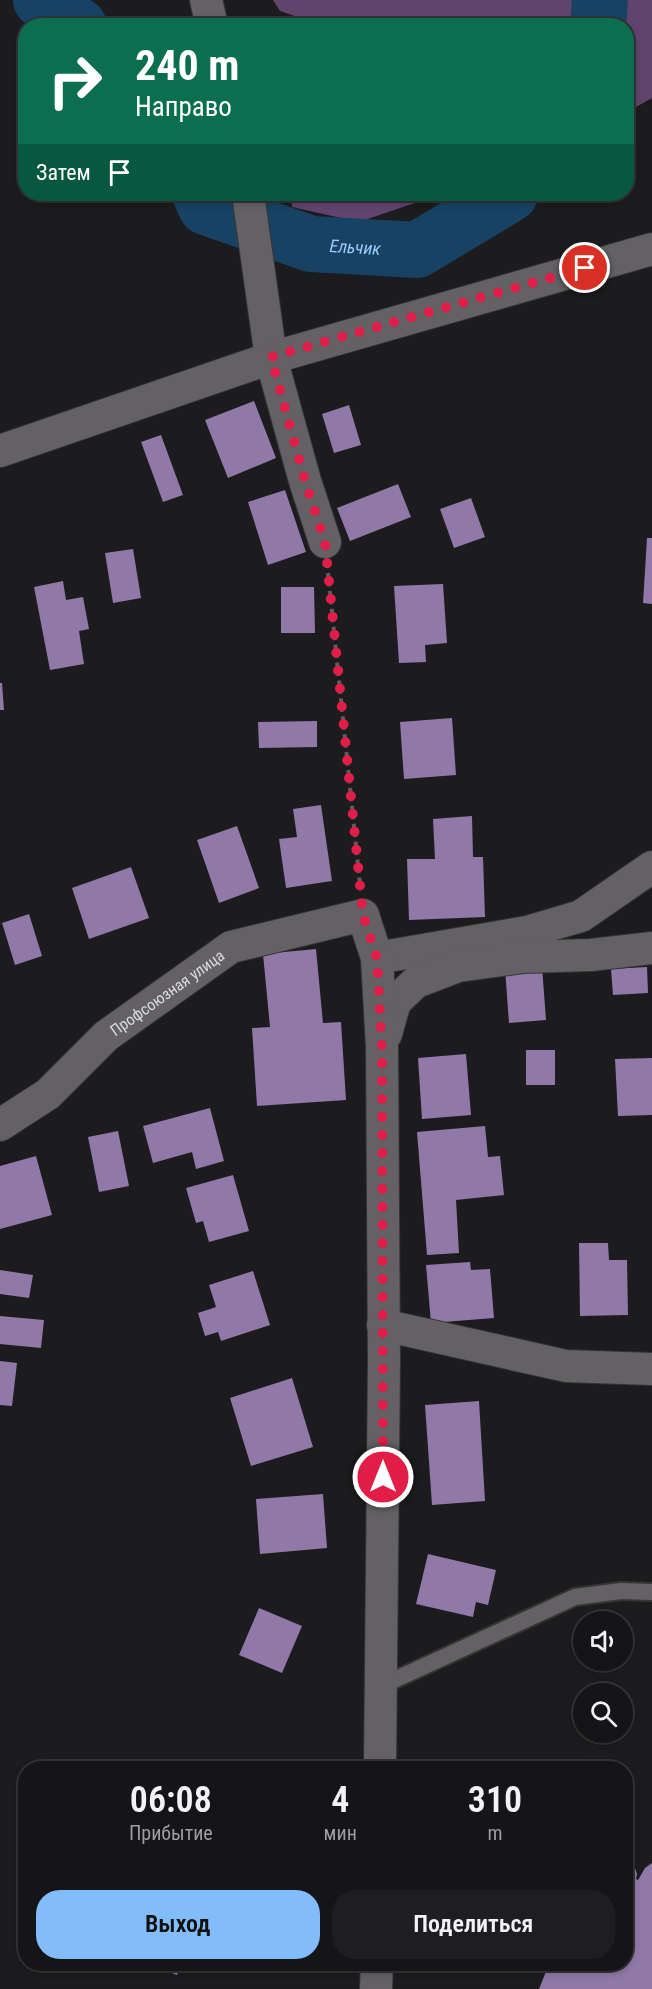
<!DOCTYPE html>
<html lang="ru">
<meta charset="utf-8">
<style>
:root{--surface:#151416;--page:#1e1d1f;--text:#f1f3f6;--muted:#9d9ea1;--line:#343335;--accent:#82bcfa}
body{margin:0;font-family:"Roboto Condensed",sans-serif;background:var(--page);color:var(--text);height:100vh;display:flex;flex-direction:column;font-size:22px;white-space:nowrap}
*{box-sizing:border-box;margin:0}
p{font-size:20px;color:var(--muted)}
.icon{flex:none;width:33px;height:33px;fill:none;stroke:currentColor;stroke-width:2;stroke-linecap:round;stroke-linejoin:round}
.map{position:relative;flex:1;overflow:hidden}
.details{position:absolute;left:18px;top:1761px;width:615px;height:210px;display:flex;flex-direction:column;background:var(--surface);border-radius:24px;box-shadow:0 3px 9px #0003,0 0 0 2px var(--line)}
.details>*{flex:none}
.top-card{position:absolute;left:18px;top:18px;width:616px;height:183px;border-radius:24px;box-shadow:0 3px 9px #0003,0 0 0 2px var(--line);background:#0b6e4f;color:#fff;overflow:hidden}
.controls{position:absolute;left:573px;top:1611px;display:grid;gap:12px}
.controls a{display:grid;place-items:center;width:60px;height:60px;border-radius:50%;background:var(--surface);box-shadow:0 3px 9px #0003,0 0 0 2px var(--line);font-size:30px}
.pin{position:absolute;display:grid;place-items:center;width:51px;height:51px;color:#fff;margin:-26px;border:3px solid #fff;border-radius:50%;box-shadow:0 2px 6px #0007}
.me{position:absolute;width:66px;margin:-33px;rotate:0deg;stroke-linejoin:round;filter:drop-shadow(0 0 4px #0008)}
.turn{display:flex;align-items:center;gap:21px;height:126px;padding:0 18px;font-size:27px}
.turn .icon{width:78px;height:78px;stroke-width:2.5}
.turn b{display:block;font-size:42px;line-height:51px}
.then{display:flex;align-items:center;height:57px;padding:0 18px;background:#0003;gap:12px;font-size:22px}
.eta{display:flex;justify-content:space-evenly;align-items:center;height:102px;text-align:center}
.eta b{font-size:36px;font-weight:600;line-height:42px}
.action{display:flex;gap:12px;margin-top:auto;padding:12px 18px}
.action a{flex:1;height:69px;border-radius:24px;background:var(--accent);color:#111;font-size:24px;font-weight:600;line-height:69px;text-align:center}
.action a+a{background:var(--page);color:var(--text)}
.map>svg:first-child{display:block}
.forest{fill:#60446d}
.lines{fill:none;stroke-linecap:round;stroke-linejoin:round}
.river{stroke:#184263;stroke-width:56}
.building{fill:#9079a8}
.lane-casing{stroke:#363536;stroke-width:20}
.street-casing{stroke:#363536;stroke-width:34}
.path{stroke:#5d5c5e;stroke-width:4;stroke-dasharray:4.5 4.5;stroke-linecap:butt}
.lane{stroke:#636164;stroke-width:16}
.street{stroke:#636164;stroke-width:32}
.route{stroke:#e11d48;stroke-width:10;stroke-dasharray:0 18}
.labels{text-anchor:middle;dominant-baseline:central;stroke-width:6;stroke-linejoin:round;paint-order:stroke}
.street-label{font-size:16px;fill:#dbdadc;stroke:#070607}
.water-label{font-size:18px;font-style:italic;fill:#99cbf8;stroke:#070607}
</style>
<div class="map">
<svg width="652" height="1989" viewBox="0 0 652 1989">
<rect width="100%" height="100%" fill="#1c1b1d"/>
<path class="forest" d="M273,0H652V98L627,112V26L320,25L280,11Z
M291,194H441L359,222L292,207Z"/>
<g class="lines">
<g class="river">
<path d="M41,0L79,26"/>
<path d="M598,26L600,0"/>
<path id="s1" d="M200,194L206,207L311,244L417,250L510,194"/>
</g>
</g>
<path class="building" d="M254,401L276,458L228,478L205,420Z
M349,405L361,445L334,453L322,414Z
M161,435L183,495L163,502L141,442Z
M398,484L411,517L350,541L337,508Z
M285,490L306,552L268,565L248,502Z
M471,498L485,537L454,548L440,509Z
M647,538H652V604L643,603Z
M133,549L141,598L113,603L105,553Z
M63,581L66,600L83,597L89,629L79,631L84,664L50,670L34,587Z
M443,584L447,643L425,645L426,662L399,663L394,586Z
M281,587H314L315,633H281Z
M0,683H2L4,710H0Z
M452,718L456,775L404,779L400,722Z
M317,721V747L259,748L258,722Z
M321,805L332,881L286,888L279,839L297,837L293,809Z
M472,816L473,857H483L485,917L409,920L407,859H435L433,819Z
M237,826L259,888L219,903L197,840Z
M131,867L149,918L89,939L72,888Z
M29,914L42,956L15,965L2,923Z
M316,949L323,1023L341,1022L346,1100L257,1106L252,1028L270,1027L263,954Z
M542,966L546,1020L509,1023L505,968Z
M647,967L648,993L613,995L611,969Z
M526,1050H555V1085H526Z
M466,1054L471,1115L422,1119L418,1058Z
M652,1058V1115L618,1116L615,1059Z
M210,1108L224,1161L196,1169L192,1152L153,1163L143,1126Z
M485,1126L488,1157L500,1156L504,1195L456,1200L459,1253L427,1255L417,1132Z
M118,1131L129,1186L99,1192L88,1137Z
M36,1156L52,1215L0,1229V1166Z
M233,1175L249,1231L209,1242L203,1221L196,1223L186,1188Z
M579,1243H608L609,1260H627L628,1315L580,1316Z
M470,1262L471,1270L490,1269L494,1318L431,1323L426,1265Z
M0,1270L33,1275L29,1298L0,1294Z
M253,1271L270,1325L221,1341L218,1332L205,1336L198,1313L216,1307L209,1285Z
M0,1316L44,1320L41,1348L0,1344Z
M0,1361L17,1363L12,1406L0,1405Z
M292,1378L313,1447L251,1466L230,1398Z
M479,1401L485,1501L432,1505L425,1405Z
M323,1494L327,1548L260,1554L256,1499Z
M428,1554L496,1570L488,1605L476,1602L473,1617L416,1604Z
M259,1608L302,1626L282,1673L239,1655Z
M626,1856L633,1862L637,1874L636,1879L638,1880L645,1868L652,1863V1989H539L549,1964H626Z
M149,1964H182L177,1975Z"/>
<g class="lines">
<g class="lane-casing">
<path id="lane" d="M381,1686L575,1597L621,1591L652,1592"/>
</g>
<g class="street-casing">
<g id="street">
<path d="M206,0L212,26"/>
<path d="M248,194L271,358L305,481L325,542"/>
<path d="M0,451L271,358L652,249"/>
<path d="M377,958L527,932L581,916L652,867"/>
<path d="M386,1034L395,1002L416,982L458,966L524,957L591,955L652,948"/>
<path id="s2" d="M0,1125L48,1094L106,1036L231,947L363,915L377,958L382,1048L384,1361L380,1768"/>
<path d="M383,1325L566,1366L652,1369"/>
<path d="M376,1989L377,1964"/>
</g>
</g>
<path class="path" d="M328,573L360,885"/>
<use href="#lane" class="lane"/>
<use href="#street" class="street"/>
</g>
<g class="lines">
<path class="route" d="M383,1477L382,1048L377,958L363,915L325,542L305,481L271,357L585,268"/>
</g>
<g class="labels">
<g class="street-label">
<text stroke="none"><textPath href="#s2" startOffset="214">Профсоюзная улица</textPath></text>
</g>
<g class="water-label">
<text stroke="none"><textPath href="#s1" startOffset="170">Ельчик</textPath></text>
</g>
</g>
</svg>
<div class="controls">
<a><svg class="icon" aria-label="sound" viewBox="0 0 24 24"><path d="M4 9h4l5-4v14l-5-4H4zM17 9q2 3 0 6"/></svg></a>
<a><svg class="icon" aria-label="search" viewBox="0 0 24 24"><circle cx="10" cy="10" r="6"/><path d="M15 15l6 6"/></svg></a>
</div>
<div class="pin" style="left:585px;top:268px;background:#d93025"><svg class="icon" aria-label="arrive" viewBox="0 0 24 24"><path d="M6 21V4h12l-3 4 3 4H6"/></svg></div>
<svg class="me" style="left:383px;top:1477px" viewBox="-20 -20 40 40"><circle r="17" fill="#e11d48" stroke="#fff" stroke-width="3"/><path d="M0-11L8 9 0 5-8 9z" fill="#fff"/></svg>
<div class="top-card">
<div class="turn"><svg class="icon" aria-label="right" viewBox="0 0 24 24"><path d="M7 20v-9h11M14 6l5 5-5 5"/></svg><div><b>240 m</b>Направо</div></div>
<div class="then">Затем<svg class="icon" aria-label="arrive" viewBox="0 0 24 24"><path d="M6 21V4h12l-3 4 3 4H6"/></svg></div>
</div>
<section class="details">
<div class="eta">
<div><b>06:08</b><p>Прибытие</p></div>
<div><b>4</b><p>мин</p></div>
<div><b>310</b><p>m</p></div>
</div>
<div class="action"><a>Выход</a><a>Поделиться</a></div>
</section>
</div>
